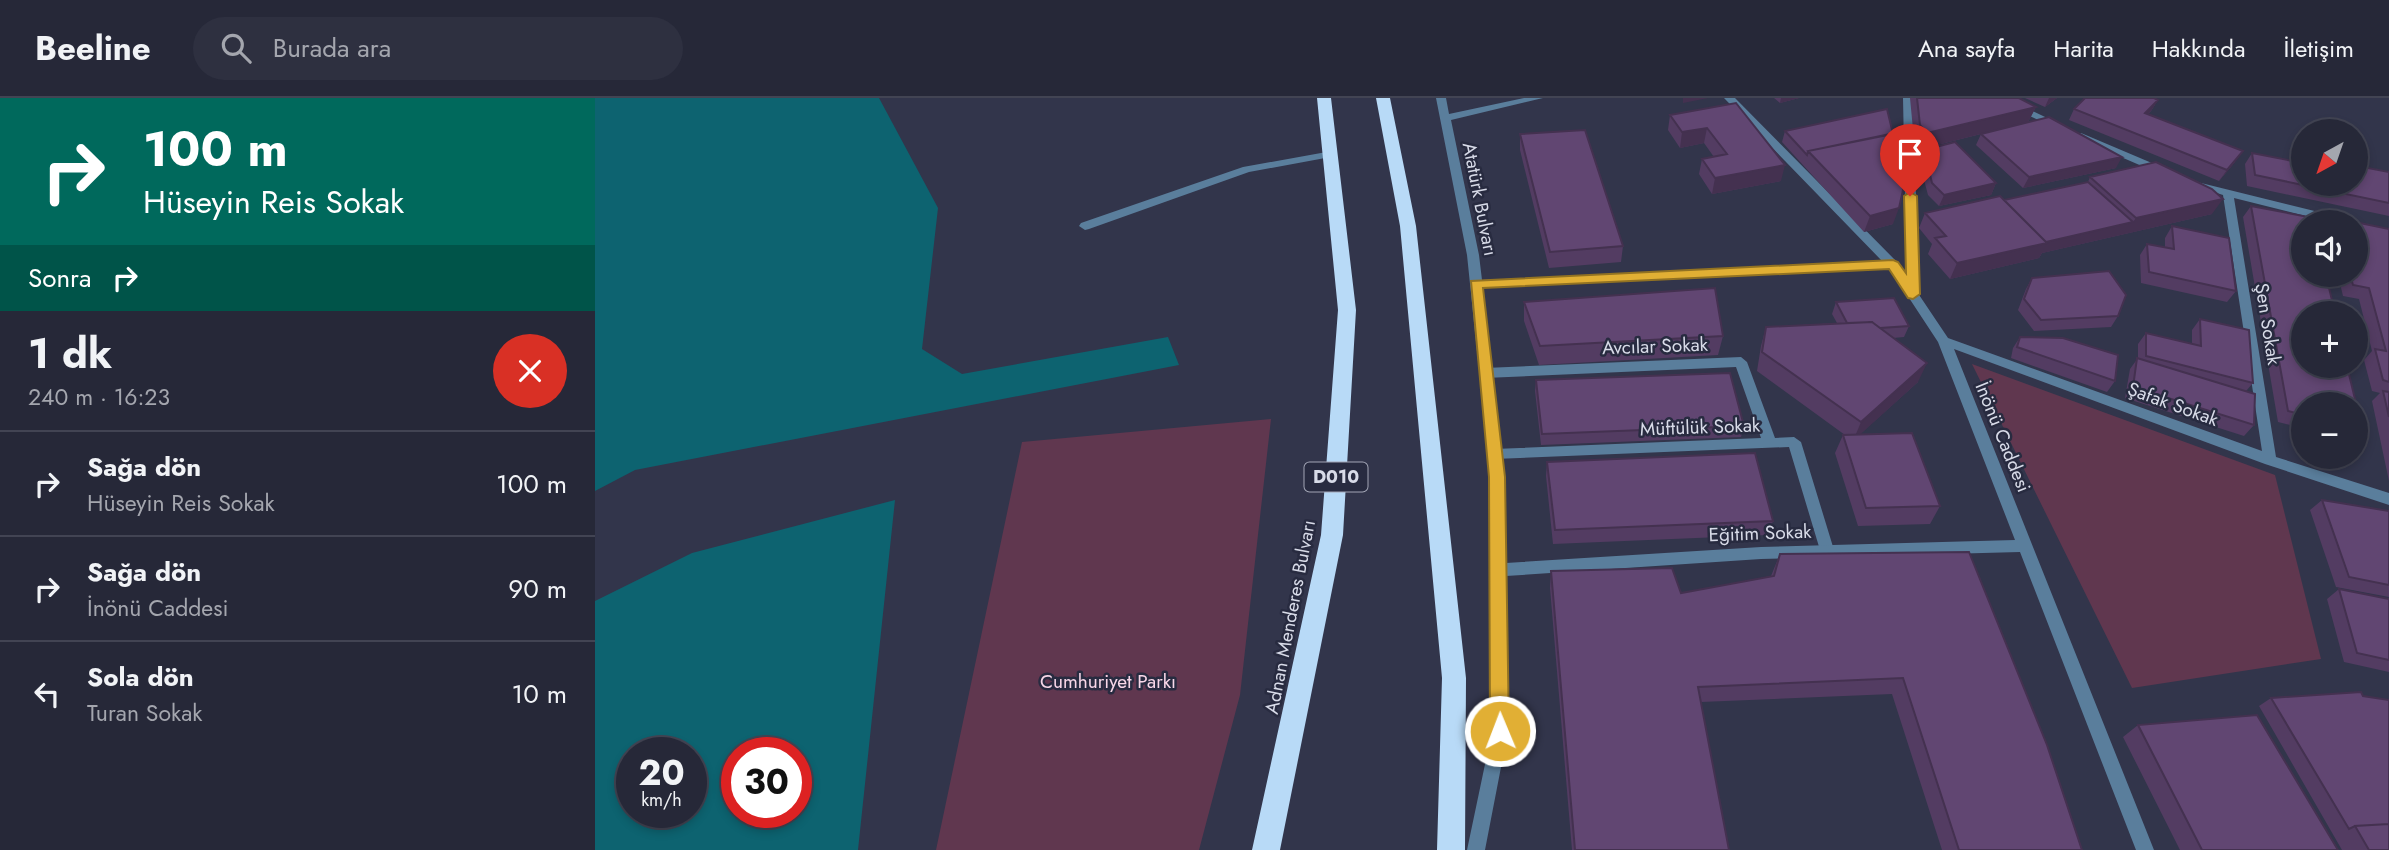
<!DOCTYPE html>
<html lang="tr">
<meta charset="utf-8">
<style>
:root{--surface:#262838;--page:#2e3040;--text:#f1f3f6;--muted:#a4a6ae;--line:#424453}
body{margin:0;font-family:Jost,sans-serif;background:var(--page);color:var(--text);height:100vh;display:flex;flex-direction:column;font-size:26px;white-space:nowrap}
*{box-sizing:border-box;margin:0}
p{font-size:23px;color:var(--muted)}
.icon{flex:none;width:38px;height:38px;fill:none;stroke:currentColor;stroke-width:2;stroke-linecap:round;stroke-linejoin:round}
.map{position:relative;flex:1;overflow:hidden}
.details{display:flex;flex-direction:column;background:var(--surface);width:595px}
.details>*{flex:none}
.top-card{background:#00695c;color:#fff;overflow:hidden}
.needle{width:46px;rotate:220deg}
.fabs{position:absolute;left:1696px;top:21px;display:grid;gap:14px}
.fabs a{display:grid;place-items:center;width:77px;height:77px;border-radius:50%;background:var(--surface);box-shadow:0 4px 10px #0003,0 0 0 2px var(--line);font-size:35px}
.speed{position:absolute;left:21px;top:639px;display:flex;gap:14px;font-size:35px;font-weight:700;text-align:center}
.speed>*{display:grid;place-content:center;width:91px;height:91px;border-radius:50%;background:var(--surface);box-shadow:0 4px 10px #0003,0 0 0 2px var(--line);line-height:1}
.speed small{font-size:18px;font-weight:400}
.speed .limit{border:10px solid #d22;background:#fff;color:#111}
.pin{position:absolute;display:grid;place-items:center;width:60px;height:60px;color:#fff;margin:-72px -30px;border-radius:50% 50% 50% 0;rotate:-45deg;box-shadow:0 0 7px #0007}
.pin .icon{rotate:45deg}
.me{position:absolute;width:77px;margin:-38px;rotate:359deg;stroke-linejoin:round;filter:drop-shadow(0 0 5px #0008)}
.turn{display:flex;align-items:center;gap:24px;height:147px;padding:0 28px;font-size:32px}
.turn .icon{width:91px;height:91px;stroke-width:2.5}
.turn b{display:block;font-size:49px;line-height:60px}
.then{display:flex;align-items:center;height:66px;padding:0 28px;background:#0003;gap:14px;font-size:26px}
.round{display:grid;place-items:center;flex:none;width:74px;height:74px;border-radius:37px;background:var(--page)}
.overview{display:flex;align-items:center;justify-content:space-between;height:119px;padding:0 28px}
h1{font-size:42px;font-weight:700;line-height:52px}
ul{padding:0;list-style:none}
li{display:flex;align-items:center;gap:21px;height:105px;padding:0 28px;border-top:2px solid var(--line)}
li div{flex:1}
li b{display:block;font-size:26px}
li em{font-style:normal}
header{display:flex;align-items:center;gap:42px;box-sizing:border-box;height:98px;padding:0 35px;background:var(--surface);border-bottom:2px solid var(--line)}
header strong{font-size:33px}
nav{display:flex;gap:38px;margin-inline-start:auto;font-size:24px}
.search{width:490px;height:63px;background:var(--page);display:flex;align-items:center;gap:18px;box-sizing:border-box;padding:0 24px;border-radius:38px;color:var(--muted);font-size:26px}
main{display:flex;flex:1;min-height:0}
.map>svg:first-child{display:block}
.green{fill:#60374f}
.water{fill:#0d6370;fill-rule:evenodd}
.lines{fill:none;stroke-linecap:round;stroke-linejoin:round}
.lane{fill:#5a7e9c;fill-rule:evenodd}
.street{fill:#5a7e9c;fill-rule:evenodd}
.highway{fill:#b8daf7;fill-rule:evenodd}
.wall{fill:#533c62}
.shaded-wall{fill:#443150}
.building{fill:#614672;stroke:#443150;stroke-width:2}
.route{fill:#e1af34;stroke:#927222;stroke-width:2}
.labels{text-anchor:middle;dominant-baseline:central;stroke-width:5;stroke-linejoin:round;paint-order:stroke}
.shield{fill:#282b40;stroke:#a3a6b6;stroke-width:2}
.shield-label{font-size:18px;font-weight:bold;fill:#d8dbe8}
.street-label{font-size:19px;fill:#d8dbe8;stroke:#282b40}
.park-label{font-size:19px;fill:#f8d7e8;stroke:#282b40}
</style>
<header>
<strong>Beeline</strong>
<div class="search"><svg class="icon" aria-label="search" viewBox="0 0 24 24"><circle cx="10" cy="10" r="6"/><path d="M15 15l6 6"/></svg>Burada ara</div>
<nav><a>Ana sayfa</a><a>Harita</a><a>Hakkında</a><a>İletişim</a></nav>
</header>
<main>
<section class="details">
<div class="top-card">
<div class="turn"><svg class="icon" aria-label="right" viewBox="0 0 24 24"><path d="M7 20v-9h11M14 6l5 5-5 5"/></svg><div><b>100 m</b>Hüseyin Reis Sokak</div></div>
<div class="then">Sonra<svg class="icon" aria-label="right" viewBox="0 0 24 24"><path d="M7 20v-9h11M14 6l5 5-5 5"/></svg></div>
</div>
<div class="overview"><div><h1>1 dk</h1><p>240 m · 16:23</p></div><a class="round" style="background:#d93025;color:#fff"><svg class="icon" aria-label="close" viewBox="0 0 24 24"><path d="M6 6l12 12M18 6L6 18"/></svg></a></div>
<ul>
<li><svg class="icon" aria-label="right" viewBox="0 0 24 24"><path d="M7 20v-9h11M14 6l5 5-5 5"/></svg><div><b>Sağa dön</b><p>Hüseyin Reis Sokak</p></div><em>100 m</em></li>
<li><svg class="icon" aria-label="right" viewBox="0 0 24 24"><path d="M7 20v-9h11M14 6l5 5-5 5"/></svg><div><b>Sağa dön</b><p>İnönü Caddesi</p></div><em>90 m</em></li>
<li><svg class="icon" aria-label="left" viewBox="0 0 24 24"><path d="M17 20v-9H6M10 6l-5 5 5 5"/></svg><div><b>Sola dön</b><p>Turan Sokak</p></div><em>10 m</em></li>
</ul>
</section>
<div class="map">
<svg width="1794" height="752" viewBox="0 0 1794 752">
<rect width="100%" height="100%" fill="#32354b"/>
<path class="green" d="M1377,266L1680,377L1726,561L1537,590Z
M676,321L645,597L604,752H341L427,344Z"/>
<path class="water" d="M0,0H284L343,110L327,251L367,276L573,239L584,267L40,372L0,393Z
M300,402L263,752H0V503L97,455ZM37,654H96V714H37ZM142,654H201V714H142Z"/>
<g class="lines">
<path class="lane" d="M1308,0H1318L1324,196L1318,200L1312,196Z
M737,53L742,56L741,58L654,74L494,131L490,132L484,128L486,125L648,69Z
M1146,259L1152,264L1180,340L1199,339L1206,344L1239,452L1237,456L1232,458L1227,456L1225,452L1194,349L899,361L892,356L899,351L1166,340L1141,269L890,280L884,275L890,270Z"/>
<path class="street" d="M841,0H851L854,16L929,0H948L856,22L884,157L887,182L1288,164L1129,0H1140L1302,164L1353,240L1667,353L1628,97L1597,87L1602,84L1752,121L1753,124H1735L1639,100L1681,359L1794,395V407L1670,366L1359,251L1559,752H1541L1425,454L1166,461L911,478L913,633L890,752H872L897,633L895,379L872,157ZM1295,171L1343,244L1420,442L1166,449L911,465L909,379L888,190Z
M1397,0H1410L1469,28L1460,30Z
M1486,35L1571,71L1572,73L1571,75H1563L1482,40V36Z"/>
<path class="highway" d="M722,0H736L761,212L748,437L685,752H657L726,437L743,212Z
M781,0H795L821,128L871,580L870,752H842L847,580L805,128Z"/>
</g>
<path class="wall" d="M1179,0H1204L1185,5Z
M1315,0H1424L1441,9L1433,24L1521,70L1428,90L1381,47L1386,36L1326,51L1319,42Z
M1430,0H1462L1450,9Z
M1563,2L1556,13L1553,16L1640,64L1624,83L1474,22L1479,11Z
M1141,5L1186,83L1117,96L1104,76L1107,61L1119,59L1109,45L1085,50L1073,32L1075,17Z
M1190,33L1298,126L1269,134L1187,44Z
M925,36L1028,148L1026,164L954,170L925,52Z
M1706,50L1762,68L1794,74V118L1652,88L1650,66L1657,55L1698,63V61Z
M1329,52L1401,85L1396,97L1344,108L1333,97L1324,63Z
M1495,79L1617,116L1447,155L1444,160L1355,181L1333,156L1337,146L1324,130L1330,115L1409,102L1493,84Z
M1656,108L1724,121L1725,124H1708V177H1731L1740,215H1708V268H1752L1767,330L1760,337V306H1708V330L1683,324L1648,119Z
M1577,128L1641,193L1632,204L1546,185L1545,157L1552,146L1570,149V140Z
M1794,131V383L1777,303L1785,295L1777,293L1769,262L1777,253L1764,201L1748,198L1743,177H1760Z
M1437,180L1523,218L1516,229L1439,233L1423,212L1431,191Z
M929,204L1128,238L1123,257L944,267L929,223Z
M1241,204L1314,228L1309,239L1298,240L1323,284L1265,336L1345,408L1335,426L1263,428L1240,355L1248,337H1250L1162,273L1166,248L1171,229L1242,225L1237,216Z
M1605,221L1658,285L1651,293L1659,327L1649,338L1530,300L1535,271L1543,260V246L1551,235L1597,246V232Z
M1425,239L1520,283L1512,294L1416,260L1418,250Z
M941,282L1149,328L1146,339L946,347L940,293Z
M952,364L1178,423L1173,437L958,446L951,378Z
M1727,402L1794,413V499L1741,489L1715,412Z
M1185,456L1487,752H1347L1297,596L1106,604L1134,752H977L955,490L956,473L1086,495L1176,478Z
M1744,491L1794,501V574L1749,564L1732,501Z
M1768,598L1794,752H1747L1664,608L1676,600Z
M1543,627L1743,752H1585L1528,639Z"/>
<path class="shaded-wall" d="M1088,0H1113L1088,5Z
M1186,0H1204L1185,5Z
M1454,0H1462L1450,9Z
M1563,2L1556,13L1543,26L1550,15Z
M1441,9L1433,24L1326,51L1332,35Z
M1112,30L1109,45L1085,50L1087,34Z
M1648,53L1640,64L1624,83L1632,72Z
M1527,59L1521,70L1428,90L1434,79Z
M1190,67L1186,83L1117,96L1120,80Z
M1401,85L1396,97L1344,108L1349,97Z
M1628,101L1617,116L1447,155L1444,160L1355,181L1362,165L1538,124L1541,120Z
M1304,110L1298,126L1269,134L1275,118Z
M1332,265L1323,284L1258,343L1266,324Z"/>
<path class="building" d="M1322,0H1424L1441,9L1332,35L1325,27Z
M1490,0H1559L1563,2L1550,15L1648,53L1632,72L1479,11Z
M1141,5L1190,67L1120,80L1107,61L1132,56L1112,30L1087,34L1075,17Z
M1292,11L1298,36L1213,53L1212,57L1190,33Z
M1454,19L1527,59L1434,79L1386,36Z
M990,32L1028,148L955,154L925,36Z
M1300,35L1308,92L1304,110L1275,118L1213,53Z
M1360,44L1401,85L1349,97L1337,85L1329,52Z
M1706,50H1708V64Z
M1657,55L1708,65V86H1760V62L1762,68L1794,74V105L1660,77Z
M1561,64L1617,91L1628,101L1541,120L1495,79Z
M1493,84L1538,124L1451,144L1409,102Z
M1405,98L1452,145L1362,165L1340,140L1351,138L1330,115Z
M1656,108L1724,121L1725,124H1708V177H1731L1740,215H1708V268H1752L1767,330L1760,329V306H1708V317L1693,313Z
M1741,121L1759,124H1742Z
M1760,124L1794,131V284L1788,282L1780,251L1791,253L1774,190L1758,187L1755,177H1760Z
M1577,128L1634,140L1641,193L1554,174L1552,146L1579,151Z
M1514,173L1531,197L1523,218L1446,222L1429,201L1437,180Z
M1120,190L1128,238L945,248L929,204Z
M1299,200L1314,228L1285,230L1277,224L1252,225L1241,204Z
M1605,221L1654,232L1658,285L1551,258V235L1606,248Z
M1277,224L1332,265L1266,324L1167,254L1171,229Z
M1425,239L1468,240L1523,257L1520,283L1422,249Z
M1542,260L1660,296L1659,327L1538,289Z
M1135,275L1149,328L947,336L941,282Z
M1788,293L1794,294V319Z
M1317,335L1345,408L1271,410L1248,337Z
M1160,355L1178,423L960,432L952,364Z
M1727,402L1794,413V487L1754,479Z
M1374,454L1452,647L1487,752H1364L1308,580L1103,589L1134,752H980L956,473L1077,470L1086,495L1179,478L1185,456Z
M1744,491L1794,501V562L1762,555Z
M1766,594L1768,598L1794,602V726L1760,728L1754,731L1676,600Z
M1662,617L1743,752H1607L1543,627Z
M1794,726V752H1774L1760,728Z"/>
<path class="route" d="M1315,94L1322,98L1325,196L1318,201L1313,200L1294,171L888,190L910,379L914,633L912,639L905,642L898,639L895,633L894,379L876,183L1298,162L1303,164L1311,175L1309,98Z"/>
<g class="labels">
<rect class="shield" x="709.5" y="364.5" width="63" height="29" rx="5"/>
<g class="shield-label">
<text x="741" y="379">D010</text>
</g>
<g class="street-label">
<text transform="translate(885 101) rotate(79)">Atatürk Bulvarı</text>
<text transform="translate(1673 226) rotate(81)">Şen Sokak</text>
<text transform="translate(1060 248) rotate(-2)">Avcılar Sokak</text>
<text transform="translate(1578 306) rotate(20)">Şafak Sokak</text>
<text transform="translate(1105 329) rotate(-2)">Müftülük Sokak</text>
<text transform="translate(1408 339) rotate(68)">İnönü Caddesi</text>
<text transform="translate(1165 435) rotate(-2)">Eğitim Sokak</text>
<text transform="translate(695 519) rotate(-79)">Adnan Menderes Bulvarı</text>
</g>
<g class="park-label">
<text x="513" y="583">Cumhuriyet Parkı</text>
</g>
</g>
</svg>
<div class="fabs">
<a><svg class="needle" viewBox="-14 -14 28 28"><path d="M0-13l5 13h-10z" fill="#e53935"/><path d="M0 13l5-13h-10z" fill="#a4a6ae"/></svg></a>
<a><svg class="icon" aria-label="sound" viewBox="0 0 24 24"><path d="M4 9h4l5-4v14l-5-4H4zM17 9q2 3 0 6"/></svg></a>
<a>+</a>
<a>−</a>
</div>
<div class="speed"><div>20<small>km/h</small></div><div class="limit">30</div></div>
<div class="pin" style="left:1315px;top:98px;background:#d93025"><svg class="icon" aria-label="arrive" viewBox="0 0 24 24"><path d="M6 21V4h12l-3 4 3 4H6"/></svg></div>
<svg class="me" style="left:905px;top:633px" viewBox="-20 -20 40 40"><circle r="17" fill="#e1af34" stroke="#fff" stroke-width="3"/><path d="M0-11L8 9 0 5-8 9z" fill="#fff"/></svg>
</div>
</main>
